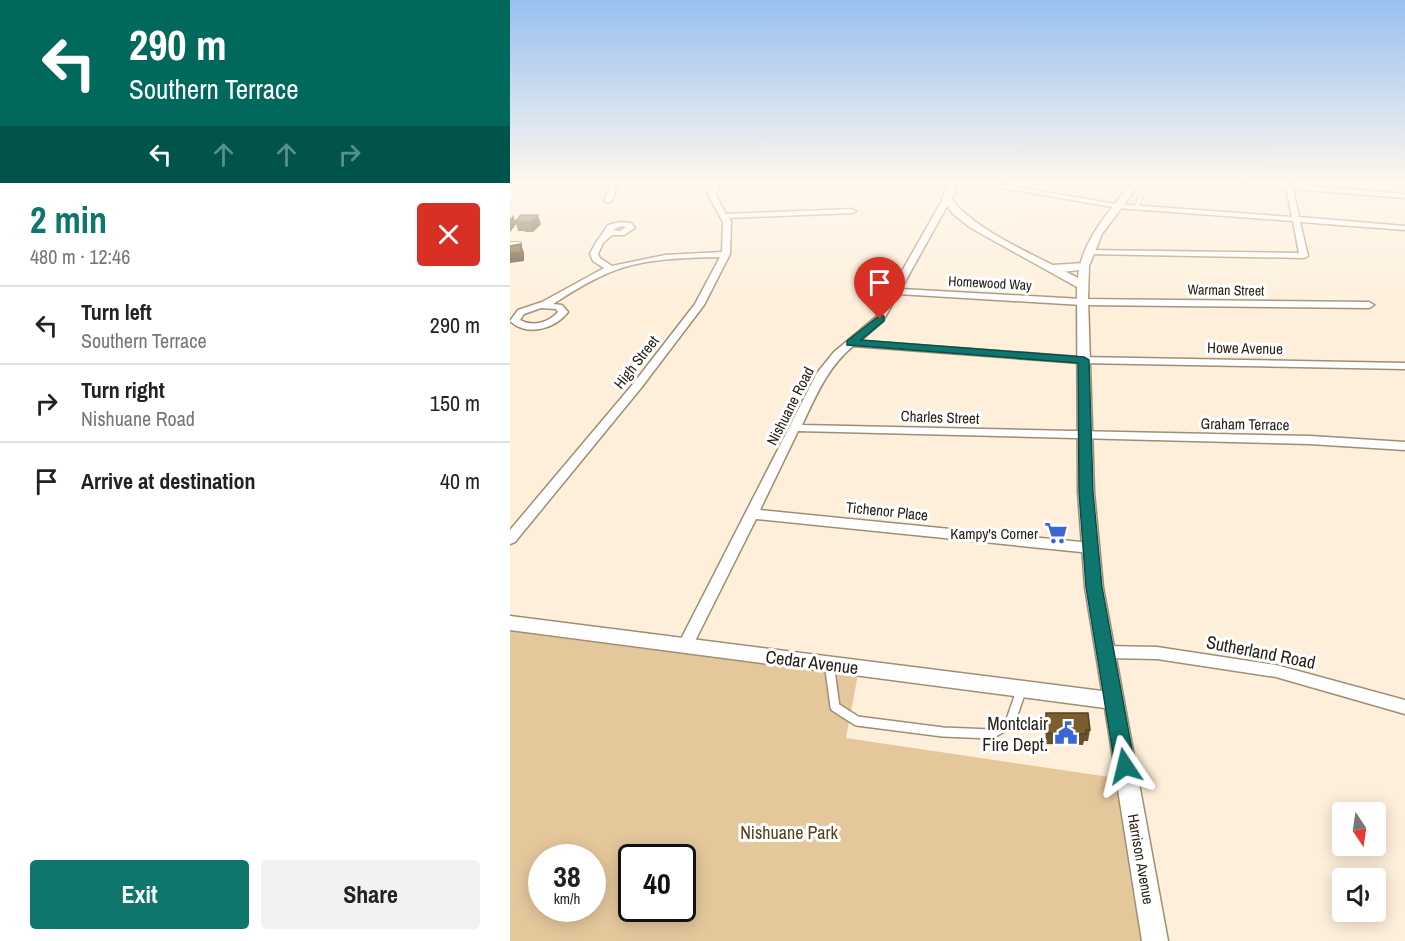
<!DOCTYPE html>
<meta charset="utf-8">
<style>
:root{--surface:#fff;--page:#f2f2f2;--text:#222;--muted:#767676;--line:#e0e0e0;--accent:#0f766e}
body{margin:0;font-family:"Archivo Narrow",sans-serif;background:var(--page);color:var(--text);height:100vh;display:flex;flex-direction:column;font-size:22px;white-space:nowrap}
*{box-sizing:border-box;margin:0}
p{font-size:20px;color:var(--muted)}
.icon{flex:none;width:33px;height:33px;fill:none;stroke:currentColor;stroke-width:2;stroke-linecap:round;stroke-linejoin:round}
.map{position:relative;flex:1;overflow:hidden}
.side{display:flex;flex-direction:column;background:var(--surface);width:510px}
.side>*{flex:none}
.guide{background:#00695c;color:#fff;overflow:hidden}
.needle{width:39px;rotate:167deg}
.fabs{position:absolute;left:822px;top:802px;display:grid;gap:12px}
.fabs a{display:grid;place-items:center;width:54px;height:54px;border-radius:6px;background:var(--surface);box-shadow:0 3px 15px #0003;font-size:30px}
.speed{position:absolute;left:18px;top:844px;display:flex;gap:12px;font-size:30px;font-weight:700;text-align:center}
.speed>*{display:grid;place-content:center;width:78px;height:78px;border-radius:50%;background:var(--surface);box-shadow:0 3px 15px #0003;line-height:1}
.speed small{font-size:15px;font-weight:400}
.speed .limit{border:3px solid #111;border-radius:9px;background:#fff;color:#111}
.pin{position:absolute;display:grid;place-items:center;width:51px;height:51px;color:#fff;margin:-62px -26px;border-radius:50% 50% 50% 0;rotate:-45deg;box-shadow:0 0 6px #0007}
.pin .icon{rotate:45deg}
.me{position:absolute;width:66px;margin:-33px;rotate:350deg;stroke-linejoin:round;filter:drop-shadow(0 0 4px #0008)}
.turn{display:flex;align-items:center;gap:21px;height:126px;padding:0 30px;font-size:27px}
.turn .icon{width:78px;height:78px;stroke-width:2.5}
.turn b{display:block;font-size:42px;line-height:51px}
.lanes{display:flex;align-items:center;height:57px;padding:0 30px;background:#0003;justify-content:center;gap:30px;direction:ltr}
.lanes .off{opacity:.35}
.round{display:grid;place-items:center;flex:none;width:63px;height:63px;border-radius:6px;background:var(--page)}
.summary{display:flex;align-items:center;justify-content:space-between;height:102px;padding:0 30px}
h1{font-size:36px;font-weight:700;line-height:45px;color:var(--accent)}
.cta{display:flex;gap:12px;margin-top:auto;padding:12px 30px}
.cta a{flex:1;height:69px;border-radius:6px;background:var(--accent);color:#fff;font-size:24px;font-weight:700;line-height:69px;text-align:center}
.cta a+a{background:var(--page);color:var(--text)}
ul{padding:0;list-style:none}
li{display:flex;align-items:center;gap:18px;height:78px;padding:0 30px;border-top:2px solid var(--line)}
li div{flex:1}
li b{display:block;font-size:22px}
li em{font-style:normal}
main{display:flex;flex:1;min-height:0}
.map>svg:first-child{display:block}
.green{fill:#e5c79c;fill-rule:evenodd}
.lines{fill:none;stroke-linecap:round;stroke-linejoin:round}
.service-far2-casing{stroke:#9f8e76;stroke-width:6}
.service-far1-casing{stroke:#9f8e76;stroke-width:10}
.service-casing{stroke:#9f8e76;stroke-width:12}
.minor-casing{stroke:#9f8e76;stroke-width:3}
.tertiary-casing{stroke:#9f8e76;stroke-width:3}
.service-far2{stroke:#fff;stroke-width:4}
.service-far1{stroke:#fff;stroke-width:7}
.service{stroke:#fff;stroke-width:9}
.minor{fill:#fff;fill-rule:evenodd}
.tertiary{fill:#fff;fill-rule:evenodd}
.wall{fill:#6a5028}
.shaded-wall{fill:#564120}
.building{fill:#7b5d2e;stroke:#564120;stroke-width:1.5}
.route{fill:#0f766e;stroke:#0a4d48;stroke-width:1.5}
.labels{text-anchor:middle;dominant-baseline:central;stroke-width:6;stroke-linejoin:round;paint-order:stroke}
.far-street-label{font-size:14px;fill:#282118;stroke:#fff}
.street-label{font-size:15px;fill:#282118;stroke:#fff}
.poi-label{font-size:15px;fill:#282118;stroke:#fff;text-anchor:end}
.near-street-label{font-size:18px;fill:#282118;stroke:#fff}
.near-poi-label{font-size:18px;fill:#282118;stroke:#fff;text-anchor:end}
.near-park-label{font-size:18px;fill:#563e18;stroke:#fff}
</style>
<main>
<section class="side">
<div class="guide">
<div class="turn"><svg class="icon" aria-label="left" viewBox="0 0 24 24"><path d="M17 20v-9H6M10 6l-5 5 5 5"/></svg><div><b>290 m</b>Southern Terrace</div></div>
<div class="lanes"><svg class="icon" aria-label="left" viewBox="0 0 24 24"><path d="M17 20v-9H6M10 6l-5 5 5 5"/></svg><svg class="icon off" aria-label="ahead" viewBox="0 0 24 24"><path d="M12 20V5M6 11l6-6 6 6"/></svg><svg class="icon off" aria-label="ahead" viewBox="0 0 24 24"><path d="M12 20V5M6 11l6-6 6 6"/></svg><svg class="icon off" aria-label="right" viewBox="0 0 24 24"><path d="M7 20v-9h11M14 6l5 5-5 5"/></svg></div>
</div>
<div class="summary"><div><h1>2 min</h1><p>480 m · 12:46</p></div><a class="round" style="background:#d93025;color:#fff"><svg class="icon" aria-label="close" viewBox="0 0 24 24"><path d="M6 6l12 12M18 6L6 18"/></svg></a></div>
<ul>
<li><svg class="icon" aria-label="left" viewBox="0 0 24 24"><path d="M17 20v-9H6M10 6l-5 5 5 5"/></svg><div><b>Turn left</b><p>Southern Terrace</p></div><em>290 m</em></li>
<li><svg class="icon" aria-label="right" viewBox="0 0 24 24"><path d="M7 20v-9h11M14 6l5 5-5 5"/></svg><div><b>Turn right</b><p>Nishuane Road</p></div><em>150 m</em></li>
<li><svg class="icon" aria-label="arrive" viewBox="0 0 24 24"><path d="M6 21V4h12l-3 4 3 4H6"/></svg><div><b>Arrive at destination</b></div><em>40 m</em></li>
</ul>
<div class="cta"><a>Exit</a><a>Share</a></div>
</section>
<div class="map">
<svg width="895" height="941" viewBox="0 0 895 941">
<rect width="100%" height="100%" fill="#feefda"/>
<path class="green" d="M0,624L348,674L336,738L613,779L641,941H0ZM32,858H82V909H32ZM122,858H172V909H122Z"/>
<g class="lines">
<g class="service-far2-casing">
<path id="service-far2" d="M627,206L635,186L630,183
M0,244H9"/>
</g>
<g class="service-far1-casing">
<path id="service-far1" d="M319,664L320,672"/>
</g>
<g class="service-casing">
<path id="service" d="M320,670L325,707L347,721L433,732L481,734L500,723L511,691"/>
</g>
<g class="minor-casing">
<path id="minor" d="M101,183H108L102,201L98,203L94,201Z
M203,183H210L206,195L216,214L342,209L346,211L342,213L219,218L221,222L220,254L194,305L131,388L5,542L0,544V530L123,384L185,304L210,257C172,258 131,258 96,274C77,282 60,293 43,304L52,305L58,312C45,329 17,337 0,321L8,310L32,302L94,268L83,261L80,254C85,242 92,235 98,225L110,222L121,223L125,228L114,235H102L93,243L88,254L90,258L102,266L155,255L212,252L213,222L198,195ZM111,226L116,227L110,231L103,230ZM31,308L46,309L48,312C38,323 23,327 10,320L14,314Z
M464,183H483L606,204L782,217L776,188L732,183H767L895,194V198L783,189L789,217L895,226V230L790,222L798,256L794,258L579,254H576V250L789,253L783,221L608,208Z
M434,197L441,199L391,289L572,299L859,302L864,305L859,308L572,305L388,294L373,321L350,341L570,357L895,363V369L570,363L343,346C317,368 307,394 292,425L800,436L895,442V450L800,444L288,431L250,510L581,543L586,545L588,548L586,551L581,553L246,519L181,649L176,651L171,649L168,645L307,373L324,352L366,317Z
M574,263L578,266L577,268C565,271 549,274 539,268L543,265Z
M596,646L647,647L766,665L895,700V714L766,677L647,659L596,658L591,656L588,652L591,648Z"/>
</g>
<g class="tertiary-casing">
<path id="tertiary" d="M439,183H448L442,199C463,230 533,259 568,278C571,241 599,212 621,183H630L592,234L579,266L578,298L584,492L593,587L658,941H632L595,708L0,630V616L592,691L575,587L568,492L567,287L461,228L443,214L432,199Z"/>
</g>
<use href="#service-far2" class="service-far2"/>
<use href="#service-far1" class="service-far1"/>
<use href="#service" class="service"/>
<use href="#minor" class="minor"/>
<use href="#tertiary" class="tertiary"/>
</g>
<path class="wall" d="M3,215L5,221L31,224L23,232H15L14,231H8L6,224L0,232Z
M536,713L580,730L578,741H574L573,745L536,744L535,724Z"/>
<path class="shaded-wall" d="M3,215L6,224L0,232V219Z
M28,215L31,224L23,232L20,223Z
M11,244L14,253V261L0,263V253Z"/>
<path class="building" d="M11,215H28L20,223H12L14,222H5Z
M11,244V252L0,253V246Z
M536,713H578L580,730H576V734L537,733Z"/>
<linearGradient id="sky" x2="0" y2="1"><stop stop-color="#98c0f0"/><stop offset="0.58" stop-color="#fff8ee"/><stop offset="1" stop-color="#fff8ee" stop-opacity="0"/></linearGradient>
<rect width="895" height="315" fill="url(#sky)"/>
<path class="route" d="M370,315L374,316V321L351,340L574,357L579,360L583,492L592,587L625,766L622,773L615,775L608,773L605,766L576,587L569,492L568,363L337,345V341Z"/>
<defs>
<g id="supermarket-bare" transform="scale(1.8)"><path d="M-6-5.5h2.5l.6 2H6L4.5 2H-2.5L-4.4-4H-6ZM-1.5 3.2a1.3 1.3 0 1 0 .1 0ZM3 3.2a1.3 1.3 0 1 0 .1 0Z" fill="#3b66d7" stroke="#fff" stroke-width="2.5" paint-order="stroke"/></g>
<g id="civic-bare" transform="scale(1.8)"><path d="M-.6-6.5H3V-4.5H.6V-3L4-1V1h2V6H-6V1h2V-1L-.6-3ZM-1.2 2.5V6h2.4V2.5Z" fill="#3b66d7" stroke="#fff" stroke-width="2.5" paint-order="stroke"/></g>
</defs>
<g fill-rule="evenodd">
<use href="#supermarket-bare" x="546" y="533"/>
<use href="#civic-bare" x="556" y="733"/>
</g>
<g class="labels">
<g class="far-street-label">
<text transform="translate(480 283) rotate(3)">Homewood Way</text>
<text transform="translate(716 290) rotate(1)">Warman Street</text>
</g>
<g class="street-label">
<text transform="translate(735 348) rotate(1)">Howe Avenue</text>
<text transform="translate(126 362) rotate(-52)">High Street</text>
<text transform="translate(280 406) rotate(-63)">Nishuane Road</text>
<text transform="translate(430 417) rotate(2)">Charles Street</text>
<text transform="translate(735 424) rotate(1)">Graham Terrace</text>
<text transform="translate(377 511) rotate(6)">Tichenor Place</text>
<text transform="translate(631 859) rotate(80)">Harrison Avenue</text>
</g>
<g class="poi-label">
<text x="528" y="533">Kampy's Corner</text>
</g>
<g class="near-street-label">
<text transform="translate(751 652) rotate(11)">Sutherland Road</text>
<text transform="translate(302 662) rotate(7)">Cedar Avenue</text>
</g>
<g class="near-poi-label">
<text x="538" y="723">Montclair<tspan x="538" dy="21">Fire Dept.</tspan></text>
</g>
<g class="near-park-label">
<text x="279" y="832">Nishuane Park</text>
</g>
</g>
</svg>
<div class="fabs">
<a><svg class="needle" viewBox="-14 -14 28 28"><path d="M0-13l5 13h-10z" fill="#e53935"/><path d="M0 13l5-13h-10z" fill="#767676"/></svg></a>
<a><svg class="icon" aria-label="sound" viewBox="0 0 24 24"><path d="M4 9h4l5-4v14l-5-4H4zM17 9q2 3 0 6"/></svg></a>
</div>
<div class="speed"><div>38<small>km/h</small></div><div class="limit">40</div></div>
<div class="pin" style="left:370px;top:319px;background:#d93025"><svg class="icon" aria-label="arrive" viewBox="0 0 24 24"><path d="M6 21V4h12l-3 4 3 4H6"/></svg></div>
<svg class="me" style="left:615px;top:766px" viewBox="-20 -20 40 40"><path d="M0-17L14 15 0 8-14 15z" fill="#0f766e" stroke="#fff" stroke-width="4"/></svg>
</div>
</main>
